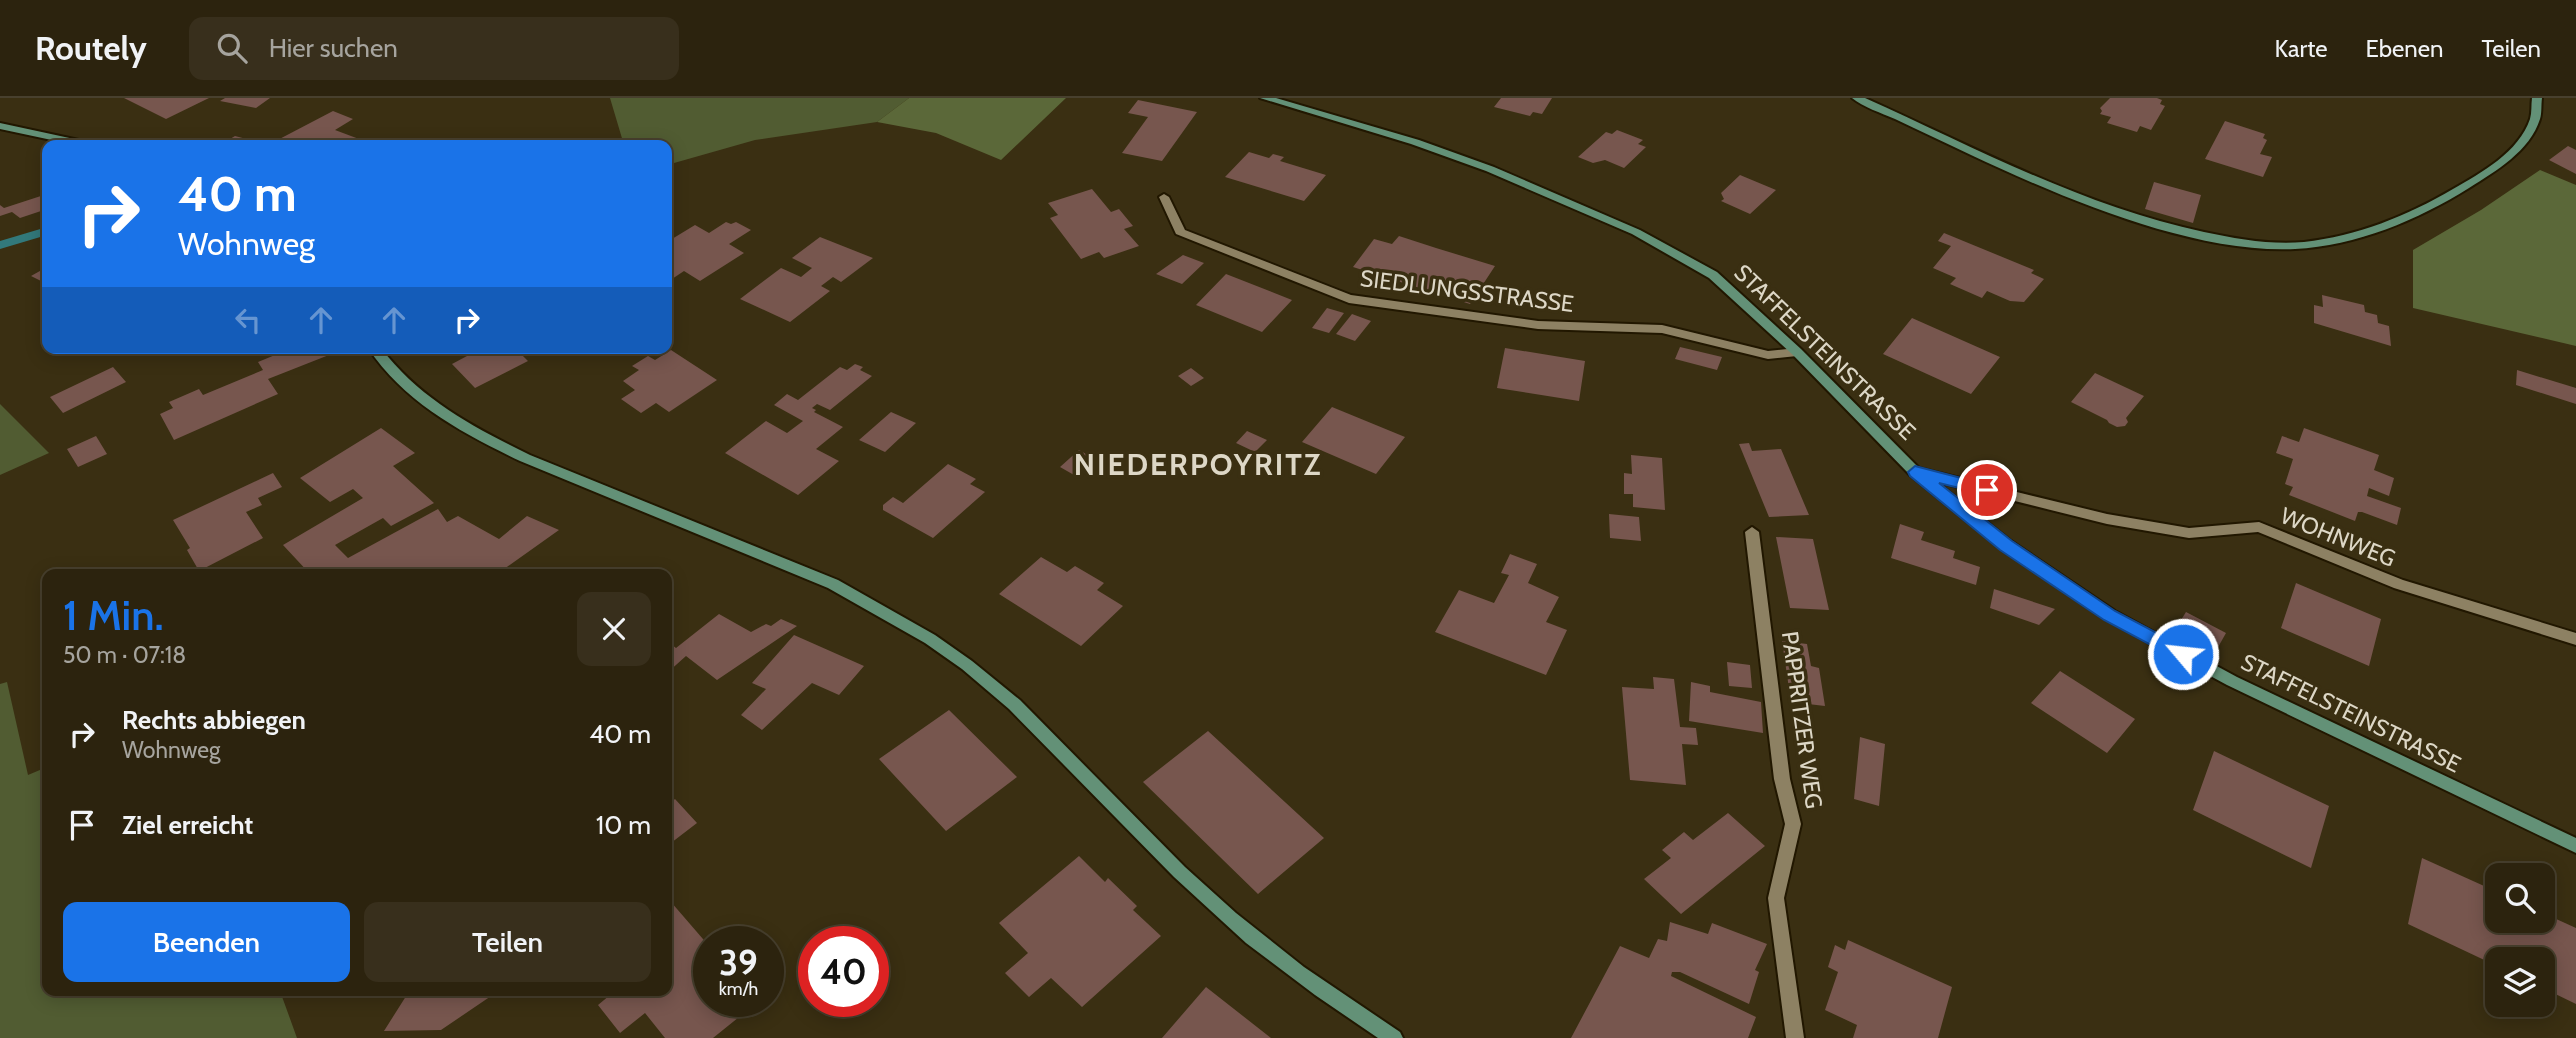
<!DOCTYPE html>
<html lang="de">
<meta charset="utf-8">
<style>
:root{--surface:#2c230e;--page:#382f1c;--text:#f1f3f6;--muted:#a6a49e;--line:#48402e;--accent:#1a73e8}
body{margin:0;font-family:Cabin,sans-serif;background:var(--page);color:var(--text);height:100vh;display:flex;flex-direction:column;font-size:26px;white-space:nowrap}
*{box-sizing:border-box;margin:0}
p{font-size:23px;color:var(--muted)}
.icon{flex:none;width:38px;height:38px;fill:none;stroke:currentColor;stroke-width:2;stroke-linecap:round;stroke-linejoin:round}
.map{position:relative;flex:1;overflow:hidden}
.panel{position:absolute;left:42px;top:471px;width:630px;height:427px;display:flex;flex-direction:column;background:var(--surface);border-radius:14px;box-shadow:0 4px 18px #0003,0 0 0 2px var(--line)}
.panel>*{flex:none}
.guide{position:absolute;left:42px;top:42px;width:630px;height:214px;border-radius:14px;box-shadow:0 4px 18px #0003,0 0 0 2px var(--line);background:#1a73e8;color:#fff;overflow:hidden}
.buttons{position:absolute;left:2485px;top:765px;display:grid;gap:14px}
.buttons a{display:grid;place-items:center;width:70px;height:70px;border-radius:14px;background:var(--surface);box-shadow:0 4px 18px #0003,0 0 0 2px var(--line);font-size:35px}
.speed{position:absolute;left:693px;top:828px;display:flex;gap:14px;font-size:35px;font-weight:700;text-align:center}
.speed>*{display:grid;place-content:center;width:91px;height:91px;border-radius:50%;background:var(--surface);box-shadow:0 4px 18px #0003,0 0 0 2px var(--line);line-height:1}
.speed small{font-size:18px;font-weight:400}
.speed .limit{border:10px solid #d22;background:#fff;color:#111}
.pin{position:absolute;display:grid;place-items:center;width:60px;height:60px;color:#fff;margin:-30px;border:4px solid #fff;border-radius:50%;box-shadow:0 2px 7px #0007}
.me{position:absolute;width:77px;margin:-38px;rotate:298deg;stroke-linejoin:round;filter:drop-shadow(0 0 5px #0008)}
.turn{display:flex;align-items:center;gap:24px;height:147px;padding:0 21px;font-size:32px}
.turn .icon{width:91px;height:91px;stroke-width:2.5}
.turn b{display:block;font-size:49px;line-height:60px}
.lanes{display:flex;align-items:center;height:66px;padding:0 21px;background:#0003;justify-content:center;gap:35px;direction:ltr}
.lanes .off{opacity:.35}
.round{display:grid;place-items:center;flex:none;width:74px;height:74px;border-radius:14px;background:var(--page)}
.summary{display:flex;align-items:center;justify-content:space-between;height:119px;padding:0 21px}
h1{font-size:42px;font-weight:600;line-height:52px;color:var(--accent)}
.cta{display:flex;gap:14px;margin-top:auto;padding:14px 21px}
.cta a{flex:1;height:80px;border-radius:14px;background:var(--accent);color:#fff;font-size:28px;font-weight:600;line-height:80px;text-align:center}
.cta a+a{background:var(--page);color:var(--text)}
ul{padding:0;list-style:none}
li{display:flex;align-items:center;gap:21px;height:91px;padding:0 21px}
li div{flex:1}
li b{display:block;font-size:26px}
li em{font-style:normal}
header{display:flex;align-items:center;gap:42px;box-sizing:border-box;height:98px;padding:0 35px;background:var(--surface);border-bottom:2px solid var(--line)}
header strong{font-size:33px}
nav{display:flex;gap:38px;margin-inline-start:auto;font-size:24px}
.search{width:490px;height:63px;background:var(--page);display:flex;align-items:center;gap:18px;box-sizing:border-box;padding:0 24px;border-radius:14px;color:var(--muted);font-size:26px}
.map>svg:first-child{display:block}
.green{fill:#515c32}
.forest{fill:#5b6839}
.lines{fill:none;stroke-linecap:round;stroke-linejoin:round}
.stream{fill:#32797b;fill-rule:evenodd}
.building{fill:#77564e}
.street-casing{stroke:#211700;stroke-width:4}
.secondary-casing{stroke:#211700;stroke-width:4}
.street{fill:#8d8163;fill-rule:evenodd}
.secondary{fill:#639177;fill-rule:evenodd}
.route{fill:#1a73e8;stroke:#114b97;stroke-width:2}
.labels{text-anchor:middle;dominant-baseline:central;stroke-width:7;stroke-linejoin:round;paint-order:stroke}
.street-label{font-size:23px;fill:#ddd7c6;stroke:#3a2f12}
.district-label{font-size:30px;font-weight:bold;letter-spacing:2px;fill:#ddd7c6;stroke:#3a2f12}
</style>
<header>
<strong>Routely</strong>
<div class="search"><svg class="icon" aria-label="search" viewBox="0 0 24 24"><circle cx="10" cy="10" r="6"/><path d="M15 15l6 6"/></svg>Hier suchen</div>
<nav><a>Karte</a><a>Ebenen</a><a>Teilen</a></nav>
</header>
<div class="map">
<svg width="2576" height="940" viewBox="0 0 2576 940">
<rect width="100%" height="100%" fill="#3a2f12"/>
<path class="green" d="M610,0H909L877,24L755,42L667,67V47H624Z
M0,306L49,355L0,377Z
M7,584L28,677L47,669V892L280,893L297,940H0V586Z"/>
<path class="forest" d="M909,0H1066L1001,62L936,35L877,24Z
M2540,72L2576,87V248L2413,210V152L2481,112Z"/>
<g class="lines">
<path class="stream" d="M47,129V137L0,151V143Z"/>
</g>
<path class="building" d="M124,0H209L166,21Z
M225,0H270L256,10L220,3Z
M1501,0H1552L1542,16L1533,14L1530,18L1494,9Z
M2110,0H2157L2162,2L2160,6L2165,8L2151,32L2140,28L2137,34L2107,25L2111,19L2100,16L2102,13L2100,10Z
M1138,2L1197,14L1162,63L1122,55L1148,19L1128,15Z
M333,13L353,21L335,32L375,47H268Z
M2225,23L2265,36L2263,40L2267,42L2260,56L2272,59L2263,79L2205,61Z
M1617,32L1643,42L1638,46L1646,49L1624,70L1605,62L1593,65L1578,59L1606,34L1612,36Z
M235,38L266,46V47H220Z
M2568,48L2576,52V76L2549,62Z
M1249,54L1269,60L1273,56L1284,59L1280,63L1326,77L1304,103L1225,79Z
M1740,77L1776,92L1750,116L1721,103L1724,101L1721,95Z
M2154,84L2201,97L2193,125L2145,111Z
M1092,91L1111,114L1119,111L1133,128L1124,131L1139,148L1104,160L1099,154L1081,161L1050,120L1058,117L1048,105Z
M47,96V111L20,120L12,114L0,118V107L4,110Z
M726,124L731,126L736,124L751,132L729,146L744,155L700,183L684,173L672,181L667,178V144L695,127L709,135Z
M1944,135L2034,172L2031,175L2044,181L2024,204L2010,203L1987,193L1982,200L1950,186L1956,180L1933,170L1951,148L1938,143Z
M1399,138L1436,150L1495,168L1470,206L1353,169L1374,141L1392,146Z
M820,139L873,160L841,184L833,179L821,188L830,193L790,224L740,201L781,170L801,179L812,170L792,160Z
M1183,157L1204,165L1182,186L1156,176Z
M47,169V186L31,178Z
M1226,176L1292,202L1262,234L1196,207Z
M2322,197L2364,207L2365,214L2377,217L2378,225L2389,228L2391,248L2314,225V207L2323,209Z
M1327,210L1344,215L1329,235L1312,230Z
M1352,216L1371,223L1355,243L1336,236Z
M1912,220L2000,259L1971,296L1883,256Z
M1680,249L1722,259L1717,272L1675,261Z
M292,250H331L334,255L268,281L278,296L174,342L160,316L173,310L169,304L199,291L203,297L263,272L258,264Z
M482,250H523L518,253L528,263L475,290L452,266Z
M1505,250L1585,263L1579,303L1497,290Z
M671,252L717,282L669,314L656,305L641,315L621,301L635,292L623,283L639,272L632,268L648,258L655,262Z
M855,266L863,269L860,272L872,278L830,312L817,306L812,310L816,312L814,314L843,329L816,351L839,363L798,397L725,355L766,323L787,335L803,323L774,307L787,296L798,302L840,269L847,272Z
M113,269L126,284L63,315L50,299Z
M1191,270L1204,280L1191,288L1178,278Z
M2517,272L2576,290V306L2516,287Z
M2095,275L2144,298L2126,320L2128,324L2125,328L2117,329L2109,325L2107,322L2071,304Z
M1332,309L1405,339L1376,376L1302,344Z
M891,314L916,325L885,354L859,342Z
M381,330L415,355L393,368L434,405L391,428L383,420L335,447L348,460L438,411L447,424L458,418L499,441L527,418L559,432L497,476H403L396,472L388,476H310L283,447L363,400L353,391L330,404L300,380Z
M2304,330L2379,357L2374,372L2394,380L2389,398L2369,390L2367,398L2401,410L2397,427L2362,414H2358L2355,423L2289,397L2293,389L2285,386L2293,361L2276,355L2282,338L2299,344Z
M1247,333L1267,342L1255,354L1236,345Z
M96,338L107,356L78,369L67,351Z
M1749,345L1752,353L1781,351L1809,417L1769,419L1739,346Z
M1079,352L1093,360L1074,377L1060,369Z
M1631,357L1662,360L1665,412L1633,409V396H1624V375L1632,376Z
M948,366L976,381L970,386L985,394L933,440L883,412V407L893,399L903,405Z
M273,375L282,389L258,400L262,407L246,414L263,440L199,473L187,452L190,450L173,422Z
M1609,416L1639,419L1641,443L1610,440Z
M1900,426L1924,434L1921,442L1955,453L1953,460L1980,469L1976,487L1891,460Z
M1776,439L1813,441L1829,512L1790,510Z
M1510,456L1537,466L1528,485L1559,499L1546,524L1567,532L1546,577L1435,534L1459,492L1494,505L1509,477L1501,475Z
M1041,459L1067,474L1075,468L1104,485L1097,492L1123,508L1081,548L999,496Z
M2296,485L2381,521L2369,568L2281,530Z
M1994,491L2055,511L2039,527L1990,510Z
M2186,514L2226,535L2217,551L2176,530Z
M719,516L751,534L766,526L771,528L781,521L797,528L717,582L686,558L667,575V543L676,550Z
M794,537L864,568L839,597L812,585L762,632L741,617L766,591L752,585Z
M1782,543L1807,546L1811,568L1819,570L1825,608L1791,604Z
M1727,564L1750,567L1752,590L1729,588Z
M2060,573L2135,621L2107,655L2031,605Z
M1653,579L1674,581L1680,629L1696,630L1698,647L1682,646L1686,687L1630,682L1622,589L1654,591Z
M1691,584L1710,588V594L1761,604L1763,635L1689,623Z
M949,612L1017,679L946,733L879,661Z
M1208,633L1324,740L1258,796L1143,684Z
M1860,639L1885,646L1879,708L1854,701Z
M2214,653L2329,708L2311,770L2193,712Z
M675,701L697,725L667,748V707Z
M1728,715L1765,748L1681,816L1644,781L1671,760L1662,752L1684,734L1693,742Z
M1079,758L1105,784L1108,780L1137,808L1133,812L1161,838L1082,909L1051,880L1029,899L1005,875L1028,855L999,825Z
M2422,760L2493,792L2494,784L2497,785V822H2543V815L2576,830V906L2543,890V861H2497V868L2408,826Z
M671,804L709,848V903H759L713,940H665L645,915L620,935L598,907L616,892H667V807Z
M1670,824L1708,836L1712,825L1767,846L1755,872L1759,874L1749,906L1680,874H1672L1671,878L1756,919L1748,940H1571L1620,848L1649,860L1658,841L1667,843Z
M1848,842L1952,889L1938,940H1853L1857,927L1825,912L1838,874L1828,869L1835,847L1845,852Z
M1206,889L1271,940H1162Z
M413,892H485L497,894L441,932L384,933L408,895Z"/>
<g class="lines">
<g class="street-casing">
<path id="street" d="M1164,96L1169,99L1185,132L1351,197L1538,223L1662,227L1768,253L1797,250L1803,254L1797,258L1768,261L1662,235L1538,231L1349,205L1176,136L1159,99Z
M1915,369L2107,416L2189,430L2259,424L2403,482L2576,535V547L2394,490L2258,434L2189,440L2107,426L1910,377L1908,374L1910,371Z
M1752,429L1759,434L1790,681L1801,726L1784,800L1804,940H1786L1768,800L1785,726L1774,681L1745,434Z"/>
</g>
<g class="secondary-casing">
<path id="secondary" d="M1260,0H1276L1419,42L1494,69L1640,132L1717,174L1801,251L1920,371L2011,443L2115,513L2237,579L2576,740V755L2227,587L2105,521L2001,451L1910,377L1793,257L1709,180L1632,136L1486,73L1411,46Z
M1852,0H1865C1976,50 2085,109 2204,134C2237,141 2271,147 2304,144C2357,138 2407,118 2453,91C2481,75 2519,54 2530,21C2532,14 2531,7 2532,0H2542C2541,7 2542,15 2540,21C2530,53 2496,73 2469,90C2418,122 2356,148 2295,151C2193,156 2063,100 1971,57C1946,45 1920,33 1895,21C1881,15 1863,9 1852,0Z
M0,25L88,44L93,47H75L0,31Z
M368,250H381C420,301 473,329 530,357L838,482L935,537L972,563L1020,602L1185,769L1236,815L1304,869L1400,934L1403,940H1378L1315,897L1246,845L1174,779L1009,611L962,571L925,545L828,490L520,363C462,335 405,305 368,250Z"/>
</g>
<use href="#street" class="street"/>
<use href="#secondary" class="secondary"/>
</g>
<path class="route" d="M1915,368L1992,388L1995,392L1987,397L1939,385L2012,443L2115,513L2189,552L2191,556L2189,561H2177L2104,522L2000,452L1910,378L1908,374Z"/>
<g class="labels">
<g class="street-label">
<text transform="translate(1467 193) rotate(7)">SIEDLUNGSSTRASSE</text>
<text transform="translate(1825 254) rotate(44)">STAFFELSTEINSTRASSE</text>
<text transform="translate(2338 439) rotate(22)">WOHNWEG</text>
<text transform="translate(2351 615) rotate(26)">STAFFELSTEINSTRASSE</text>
<text transform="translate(1802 622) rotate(82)">PAPPRITZER WEG</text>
</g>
<g class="district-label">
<text x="1198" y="366">NIEDERPOYRITZ</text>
</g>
</g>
</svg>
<div class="buttons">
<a><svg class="icon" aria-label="search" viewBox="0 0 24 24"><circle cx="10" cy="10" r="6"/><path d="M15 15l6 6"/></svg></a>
<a><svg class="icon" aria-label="layers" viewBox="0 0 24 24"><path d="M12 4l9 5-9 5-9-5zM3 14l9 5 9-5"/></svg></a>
</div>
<div class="speed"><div>39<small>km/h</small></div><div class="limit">40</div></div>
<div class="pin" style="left:1987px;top:392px;background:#d93025"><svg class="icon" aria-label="arrive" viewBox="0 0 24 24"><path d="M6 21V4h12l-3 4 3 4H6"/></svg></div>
<svg class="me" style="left:2183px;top:556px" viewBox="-20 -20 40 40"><circle r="17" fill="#1a73e8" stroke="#fff" stroke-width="3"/><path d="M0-11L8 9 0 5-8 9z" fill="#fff"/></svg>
<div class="guide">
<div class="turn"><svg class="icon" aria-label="right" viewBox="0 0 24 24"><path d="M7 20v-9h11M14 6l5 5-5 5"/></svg><div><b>40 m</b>Wohnweg</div></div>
<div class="lanes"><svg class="icon off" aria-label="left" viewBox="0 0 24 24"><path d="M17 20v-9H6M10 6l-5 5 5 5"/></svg><svg class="icon off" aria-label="ahead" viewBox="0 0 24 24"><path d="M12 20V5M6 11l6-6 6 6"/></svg><svg class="icon off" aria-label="ahead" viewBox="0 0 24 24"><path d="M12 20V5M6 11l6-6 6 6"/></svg><svg class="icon" aria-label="right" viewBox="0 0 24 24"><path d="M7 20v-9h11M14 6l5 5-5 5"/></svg></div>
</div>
<section class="panel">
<div class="summary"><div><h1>1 Min.</h1><p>50 m · 07:18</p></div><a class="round"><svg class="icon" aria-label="close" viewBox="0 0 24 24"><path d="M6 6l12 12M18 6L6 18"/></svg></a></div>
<ul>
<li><svg class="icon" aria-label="right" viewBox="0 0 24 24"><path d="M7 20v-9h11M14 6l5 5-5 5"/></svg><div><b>Rechts abbiegen</b><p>Wohnweg</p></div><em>40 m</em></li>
<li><svg class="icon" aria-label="arrive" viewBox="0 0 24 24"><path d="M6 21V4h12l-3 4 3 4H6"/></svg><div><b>Ziel erreicht</b></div><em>10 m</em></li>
</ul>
<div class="cta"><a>Beenden</a><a>Teilen</a></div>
</section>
</div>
